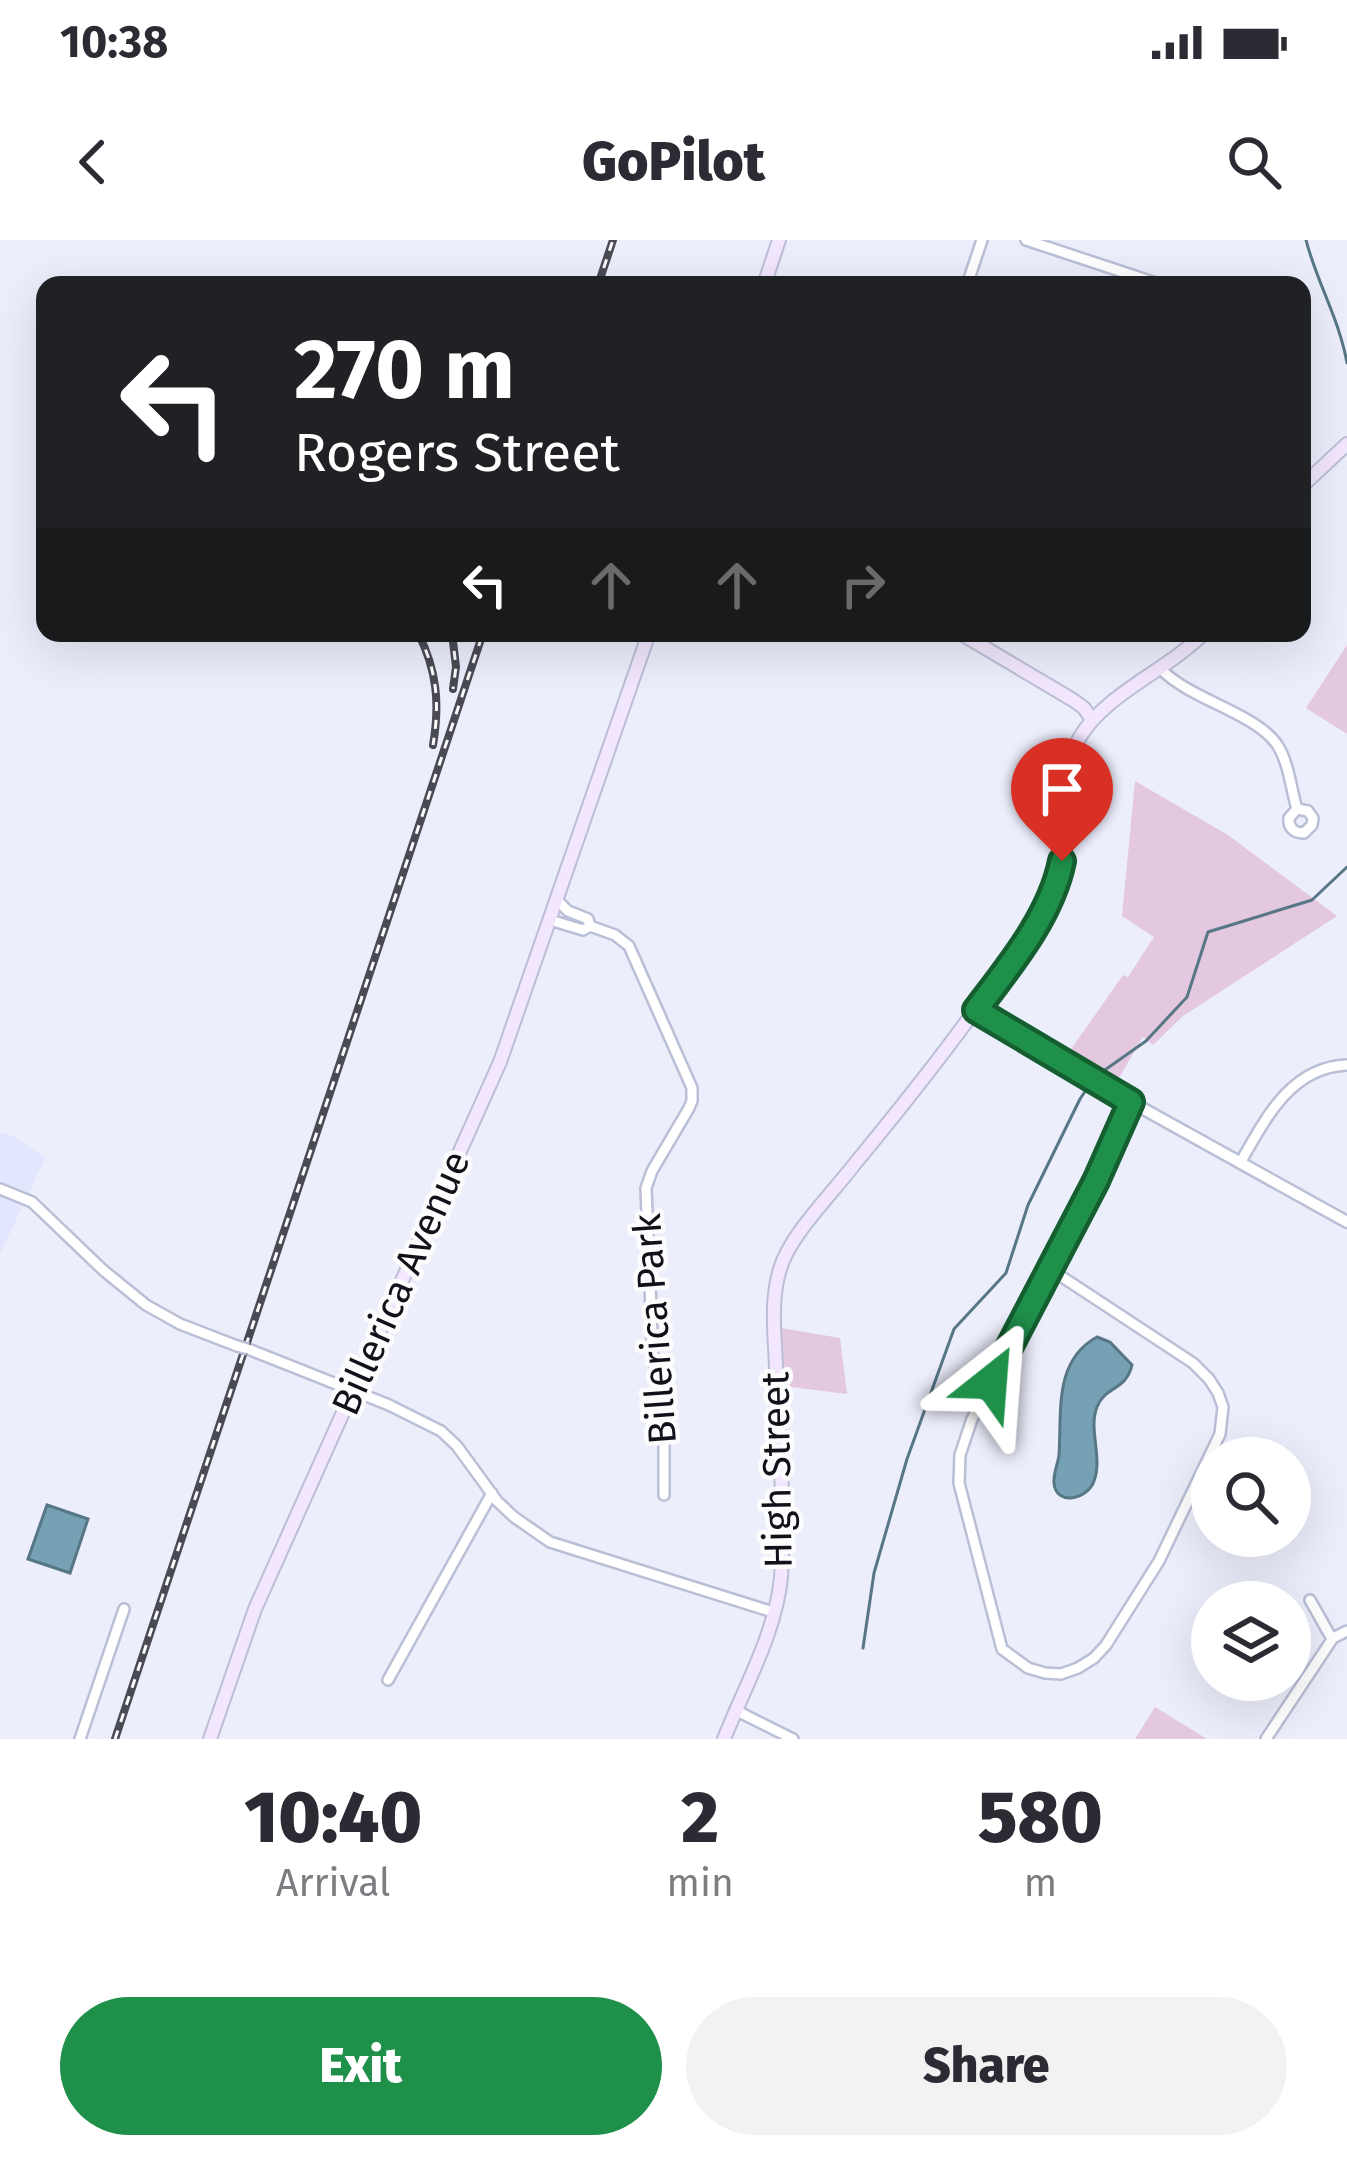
<!DOCTYPE html>
<style>
:root{--surface:#fff;--page:#f2f2f3;--text:#2b2b33;--muted:#7c7c81;--accent:#1e904a}
body{margin:0;font-family:"Fira Sans",sans-serif;background:var(--page);color:var(--text);height:100vh;display:flex;flex-direction:column;font-size:45px;white-space:nowrap}
*{box-sizing:border-box;margin:0}
p{font-size:39px;color:var(--muted)}
.icon{flex:none;width:66px;height:66px;fill:none;stroke:currentColor;stroke-width:2;stroke-linecap:round;stroke-linejoin:round}
.map{position:relative;height:1499px;overflow:hidden}
.sheet{display:flex;flex-direction:column;background:var(--surface);flex:1}
.sheet>*{flex:none}
.hud{position:absolute;left:36px;top:36px;width:1275px;height:366px;border-radius:24px;box-shadow:0 12px 48px #0002;background:#202124;color:#fff;overflow:hidden}
.buttons{position:absolute;left:1191px;top:1197px;display:grid;gap:24px}
.buttons a{display:grid;place-items:center;width:120px;height:120px;border-radius:50%;background:var(--surface);box-shadow:0 12px 48px #0002;font-size:60px}
.pin{position:absolute;display:grid;place-items:center;width:102px;height:102px;color:#fff;margin:-123px -51px;border-radius:50% 50% 50% 0;rotate:-45deg;box-shadow:0 0 12px #0007}
.pin .icon{rotate:45deg}
.me{position:absolute;width:132px;margin:-66px;rotate:28deg;stroke-linejoin:round;filter:drop-shadow(0 0 9px #0008)}
.turn{display:flex;align-items:center;gap:42px;height:252px;padding:0 60px;font-size:54px}
.turn .icon{width:156px;height:156px;stroke-width:2.5}
.turn b{display:block;font-size:84px;line-height:102px}
.lanes{display:flex;align-items:center;height:114px;padding:0 60px;background:#0003;justify-content:center;gap:60px;direction:ltr}
.lanes .off{opacity:.35}
.eta{display:flex;justify-content:space-evenly;align-items:center;height:204px;text-align:center}
.eta b{font-size:72px;font-weight:800;line-height:84px}
.button{display:flex;gap:24px;margin-top:auto;padding:24px 60px}
.button a{flex:1;height:138px;border-radius:72px;background:var(--accent);color:#fff;font-size:48px;font-weight:800;line-height:138px;text-align:center}
.button a+a{background:var(--page);color:var(--text)}
.status{display:flex;justify-content:space-between;align-items:center;height:84px;padding:0 60px;background:var(--surface);direction:ltr}
.status svg{height:33px;fill:currentColor}
header{display:flex;justify-content:space-between;align-items:center;height:156px;padding:0 60px;background:var(--surface);font-size:54px;font-weight:800}
.map>svg:first-child{display:block}
.built{fill:#e2e6ff}
.green{fill:#e4c8e0}
.water{fill:#76a1b5;stroke:#577686;stroke-width:3}
.lines{fill:none;stroke-linecap:round;stroke-linejoin:round}
.stream{stroke:#577686;stroke-width:3}
.minor-casing{stroke:#bbbfd6;stroke-width:14}
.tertiary-casing{stroke:#bbbfd6;stroke-width:15}
.secondary-casing{stroke:#bbbfd6;stroke-width:16}
.minor{stroke:#fff;stroke-width:9}
.tertiary{stroke:#fff;stroke-width:10}
.secondary{stroke:#f2e7fe;stroke-width:12}
.rail-casing{stroke:#494a54;stroke-width:8}
.rail{stroke:#fcfcfc;stroke-width:3;stroke-dasharray:9;stroke-linecap:butt}
.minor-bridge-casing{stroke:#bbbfd6;stroke-width:14;stroke-linecap:butt}
.minor-bridge{stroke:#fff;stroke-width:9}
.route-casing{stroke:#145e30;stroke-width:30}
.route{stroke:#1e904a;stroke-width:21}
.labels{text-anchor:middle;dominant-baseline:central;stroke-width:9;stroke-linejoin:round;paint-order:stroke}
.street-label{font-size:39px;fill:#101119;stroke:#fcfcfc}
</style>
<div class="status"><b>10:38</b><svg viewBox="0 0 49 12"><path d="M0 12V9h3v3zM5 12V6h3v6zM10 12V3h3v9zM15 12V0h3v12zM26 1h20v11H26zM47 4h2v5h-2z"/></svg></div>
<header><svg class="icon" aria-label="back" viewBox="0 0 24 24"><path d="M15 5l-7 7 7 7"/></svg>GoPilot<svg class="icon" aria-label="search" viewBox="0 0 24 24"><circle cx="10" cy="10" r="6"/><path d="M15 15l6 6"/></svg></header>
<div class="map">
<svg width="1347" height="1499" viewBox="0 0 1347 1499">
<rect width="100%" height="100%" fill="#eceefc"/>
<path class="built" d="M0,892L17,898L45,918L0,1014Z"/>
<path class="green" d="M1347,405V494L1306,468Z
M1135,541L1228,595L1337,676L1183,776L1153,805L1143,797L1116,843L1067,815L1123,735L1128,737L1154,697L1122,676Z
M781,1088L840,1098L847,1154L783,1146Z
M1155,1467L1207,1499H1135Z"/>
<path class="water" d="M1097,1097L1110,1102L1132,1125C1126,1151 1105,1146 1097,1167C1088,1189 1103,1218 1094,1241C1088,1259 1056,1267 1054,1243C1053,1234 1058,1224 1059,1215C1062,1173 1053,1121 1097,1097Z
M47,1265L88,1279L70,1333L28,1319Z"/>
<g class="lines">
<path class="stream" d="M1306,0C1317,43 1339,78 1347,123
M1102,832L1146,801L1187,757L1208,692L1312,660L1347,627
M863,1408L874,1333L907,1219L954,1089L1006,1033L1028,965L1080,859L1090,844"/>
<g class="minor-casing">
<path id="minor" d="M1026,0L1162,45
M967,45L982,0
M1161,429C1190,460 1257,473 1278,506C1289,524 1291,549 1297,569L1289,578C1288,588 1294,593 1304,593L1312,585L1313,578L1308,571L1297,569
M557,660L568,671L588,679L590,686L615,695L629,706L692,848V861L689,868L652,931L646,948L653,1119L664,1167V1255
M550,680L583,690L590,686
M1240,923C1265,880 1290,827 1347,825
M0,949L32,962L103,1030L146,1065L180,1084L237,1106
M1050,1029L972,1179L960,1215L959,1243L1002,1409L1028,1428L1045,1433L1061,1434L1078,1428L1094,1418L1106,1405L1159,1321L1220,1194L1223,1167L1218,1153L1209,1139L1193,1123L1050,1029L1096,941L1131,862
M248,1109L389,1165L441,1191L457,1206L497,1261L514,1277L550,1302L773,1372
M1310,1360L1332,1399
M388,1440L492,1253
M735,1470L793,1499
M80,1499L124,1369
M1266,1499L1333,1398L1347,1391"/>
</g>
<g class="tertiary-casing">
<path id="tertiary" d="M976,770L1131,862L1347,982"/>
</g>
<g class="secondary-casing">
<path id="secondary" d="M764,45L779,0
M1302,246L1347,204
M960,393L1073,460L1084,468L1092,480
M210,1499L255,1369L500,822L649,393
M724,1499C744,1448 776,1392 781,1337C786,1268 778,1197 776,1128C775,1096 770,1061 780,1029C790,995 831,955 853,926C905,863 956,799 1002,732C1020,708 1039,683 1052,656C1076,607 1052,545 1080,497C1104,455 1169,429 1204,393"/>
</g>
<use href="#minor" class="minor"/>
<use href="#tertiary" class="tertiary"/>
<use href="#secondary" class="secondary"/>
<g class="rail-casing">
<path id="rail" d="M598,45L613,0
M418,393C437,430 440,464 433,505
M452,393L456,427L453,449
M115,1499L483,393"/>
</g>
<use href="#rail" class="rail"/>
<g class="minor-bridge-casing">
<path id="minor-bridge" d="M237,1106L248,1109"/>
</g>
<use href="#minor-bridge" class="minor-bridge"/>
</g>
<g class="lines">
<g class="route-casing">
<path id="route" d="M991,1142L1096,941L1131,862L976,770C1010,725 1051,676 1062,621"/>
</g>
<use href="#route" class="route"/>
</g>
<g class="labels">
<g class="street-label">
<text transform="translate(401 1043) rotate(-66)">Billerica Avenue</text>
<text transform="translate(655 1089) rotate(-94)">Billerica Park</text>
<text transform="translate(777 1230) rotate(-91)">High Street</text>
</g>
</g>
</svg>
<div class="buttons">
<a><svg class="icon" aria-label="search" viewBox="0 0 24 24"><circle cx="10" cy="10" r="6"/><path d="M15 15l6 6"/></svg></a>
<a><svg class="icon" aria-label="layers" viewBox="0 0 24 24"><path d="M12 4l9 5-9 5-9-5zM3 14l9 5 9-5"/></svg></a>
</div>
<div class="pin" style="left:1062px;top:621px;background:#d93025"><svg class="icon" aria-label="arrive" viewBox="0 0 24 24"><path d="M6 21V4h12l-3 4 3 4H6"/></svg></div>
<svg class="me" style="left:991px;top:1142px" viewBox="-20 -20 40 40"><path d="M0-17L14 15 0 8-14 15z" fill="#1e904a" stroke="#fff" stroke-width="4"/></svg>
<div class="hud">
<div class="turn"><svg class="icon" aria-label="left" viewBox="0 0 24 24"><path d="M17 20v-9H6M10 6l-5 5 5 5"/></svg><div><b>270 m</b>Rogers Street</div></div>
<div class="lanes"><svg class="icon" aria-label="left" viewBox="0 0 24 24"><path d="M17 20v-9H6M10 6l-5 5 5 5"/></svg><svg class="icon off" aria-label="ahead" viewBox="0 0 24 24"><path d="M12 20V5M6 11l6-6 6 6"/></svg><svg class="icon off" aria-label="ahead" viewBox="0 0 24 24"><path d="M12 20V5M6 11l6-6 6 6"/></svg><svg class="icon off" aria-label="right" viewBox="0 0 24 24"><path d="M7 20v-9h11M14 6l5 5-5 5"/></svg></div>
</div>
</div>
<section class="sheet">
<div class="eta">
<div><b>10:40</b><p>Arrival</p></div>
<div><b>2</b><p>min</p></div>
<div><b>580</b><p>m</p></div>
</div>
<div class="button"><a>Exit</a><a>Share</a></div>
</section>
